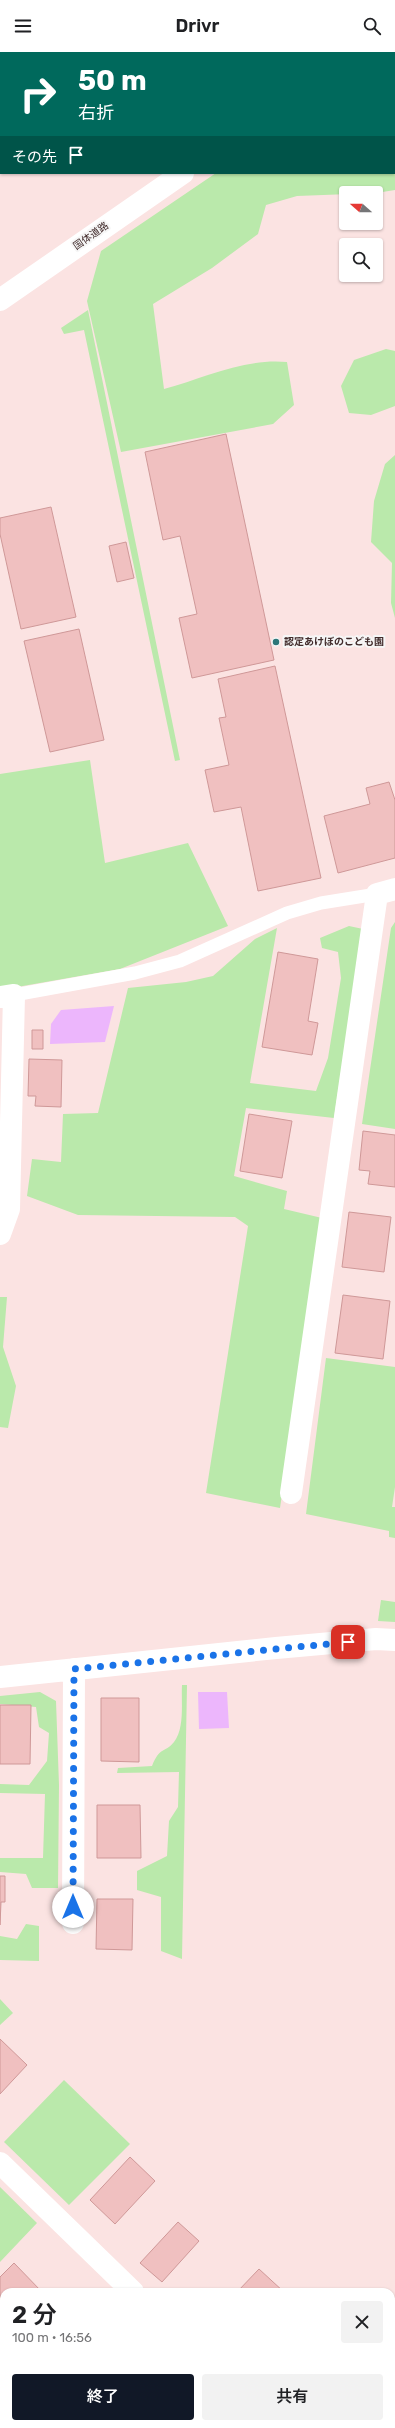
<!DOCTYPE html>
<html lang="ja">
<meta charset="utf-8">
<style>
:root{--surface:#fff;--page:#f2f2f2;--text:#202124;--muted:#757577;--accent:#111827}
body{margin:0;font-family:Rubik,"Noto Sans JP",sans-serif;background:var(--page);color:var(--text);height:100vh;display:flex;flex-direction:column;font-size:15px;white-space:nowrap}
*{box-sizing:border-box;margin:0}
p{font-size:13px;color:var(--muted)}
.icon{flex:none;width:22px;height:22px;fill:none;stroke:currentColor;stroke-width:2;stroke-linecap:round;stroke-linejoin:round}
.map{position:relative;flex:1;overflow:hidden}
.details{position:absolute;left:0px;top:2236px;width:395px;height:140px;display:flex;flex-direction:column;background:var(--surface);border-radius:12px 12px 0 0;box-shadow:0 1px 3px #0004}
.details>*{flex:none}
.top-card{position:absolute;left:0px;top:0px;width:395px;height:122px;box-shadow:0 1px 3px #0004;background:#00695c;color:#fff;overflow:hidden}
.needle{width:26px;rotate:291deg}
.fabs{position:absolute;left:339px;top:134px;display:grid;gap:8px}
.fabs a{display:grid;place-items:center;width:44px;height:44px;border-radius:4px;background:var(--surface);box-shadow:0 1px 3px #0004;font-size:20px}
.pin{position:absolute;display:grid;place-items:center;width:34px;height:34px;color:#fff;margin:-17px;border-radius:8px;box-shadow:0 2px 6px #0006}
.me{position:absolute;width:44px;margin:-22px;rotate:0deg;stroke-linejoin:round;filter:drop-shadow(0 0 3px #0008)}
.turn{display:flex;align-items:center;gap:14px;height:84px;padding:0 12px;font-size:18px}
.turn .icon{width:52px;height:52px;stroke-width:2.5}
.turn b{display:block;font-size:28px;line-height:34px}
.then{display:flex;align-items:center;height:38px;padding:0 12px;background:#0003;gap:8px;font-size:15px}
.round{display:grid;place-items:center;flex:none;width:42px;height:42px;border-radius:4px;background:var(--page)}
.summary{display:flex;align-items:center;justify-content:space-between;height:68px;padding:0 12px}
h1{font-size:24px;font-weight:600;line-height:30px}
.action{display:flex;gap:8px;margin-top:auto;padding:8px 12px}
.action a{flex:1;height:46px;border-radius:4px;background:var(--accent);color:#fff;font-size:16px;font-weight:600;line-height:46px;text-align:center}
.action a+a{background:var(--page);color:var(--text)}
header{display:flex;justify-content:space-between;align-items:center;height:52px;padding:0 12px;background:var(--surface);font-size:18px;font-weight:600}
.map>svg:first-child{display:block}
.green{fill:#bae9ab}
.water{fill:#ecb6fc}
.building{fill:#f0c0c0;stroke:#cf9898}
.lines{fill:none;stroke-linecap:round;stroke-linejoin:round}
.lane{stroke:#fff;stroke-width:13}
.street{stroke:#fff;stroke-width:22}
.secondary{stroke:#fff;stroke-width:22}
.route{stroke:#1a73e8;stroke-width:7;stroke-dasharray:0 12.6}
.poi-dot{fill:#2d7779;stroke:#f6f6f6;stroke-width:1.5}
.labels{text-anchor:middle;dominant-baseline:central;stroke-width:4;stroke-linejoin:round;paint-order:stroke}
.street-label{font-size:10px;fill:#412b2b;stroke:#f6f6f6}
.poi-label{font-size:10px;font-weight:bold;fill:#412b2b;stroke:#f6f6f6;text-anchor:start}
</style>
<header><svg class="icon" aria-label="menu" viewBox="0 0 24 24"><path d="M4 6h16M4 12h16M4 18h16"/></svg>Drivr<svg class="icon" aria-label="search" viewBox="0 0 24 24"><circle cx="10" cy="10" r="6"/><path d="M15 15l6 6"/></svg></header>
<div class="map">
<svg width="395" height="2376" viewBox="0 0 395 2376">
<rect width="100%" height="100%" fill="#fbe3e2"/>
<path class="green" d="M395,0V138L376,141L297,144L266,153L258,182L212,216L153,252L164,337C204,326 244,306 287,310L294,353L273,372L121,400L87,249L101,199L216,121H394V1H389Z
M88,258L180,708L175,709L84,278L64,282L61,276Z
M386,297L395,299V354L371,363L349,361L341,334L354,308Z
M395,403V566L391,551L392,511L371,490L374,449L385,412Z
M90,708L105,811L188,791L228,874L120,917L0,938V722Z
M395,870V1077L362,1072L391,876Z
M349,874L363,877L334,1066L246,1056L234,1124L287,1139L284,1157L322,1166L280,1456L206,1441L248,1174L235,1165L78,1163L27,1144L32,1107L61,1110L63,1062L98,1061L128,936L186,930L213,924L255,887L277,876L250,1031L316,1039L328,1006L341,926L338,900L322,896L320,886Z
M0,1245H7L3,1295L16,1334L8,1376L0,1375Z
M326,1306L395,1315V1435L392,1455H395V1486L389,1485V1479L306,1462Z
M381,1548L395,1550V1570L378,1569Z
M182,1633H187L182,1907L161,1899V1845L137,1838V1819L167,1804L169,1769L178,1755L179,1720L117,1721L118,1716L152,1714C160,1694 164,1702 174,1690C185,1676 181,1650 182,1633Z
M40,1640L56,1649L59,1733L58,1836H32L26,1822L0,1820V1806H43L45,1742L0,1741V1732L29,1733L47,1709L49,1681L39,1675L36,1655L0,1652V1644Z
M26,1872L39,1874V1909L0,1908V1884L17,1887Z
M0,1947L13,1961L0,1973Z
M64,2028L130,2092L69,2153L4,2090Z
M0,2135L37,2171L0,2210Z"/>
<path class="water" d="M114,954L105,990L50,992L51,972L61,958Z
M198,1640H227L229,1676L199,1677Z"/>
<path class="building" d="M0,0L90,1H1L0,121Z
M226,382L274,608L192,626L179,566L197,562L180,484L163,488L145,400Z
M51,455L76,565L21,577L0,482V466Z
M126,490L134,526L117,530L109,494Z
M79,577L104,688L50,700L24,589Z
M275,614L321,826L258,839L241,755L214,760L205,718L229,713L219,666L226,665L218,627Z
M389,730L395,748V806L338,821L324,764L370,752L366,736Z
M278,900L318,907L308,969L318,971L312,1003L262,995Z
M32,978H43V997H32Z
M29,1007L62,1008L61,1055L35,1054L36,1044H28Z
M249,1062L292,1069L282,1126L240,1119Z
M363,1079L395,1083V1135L368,1132L370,1119L359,1118Z
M349,1160L391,1165L384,1220L342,1215Z
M343,1243L390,1249L383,1307L335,1301Z
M101,1646H139V1710L101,1709Z
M0,1653H31L30,1712H0Z
M97,1753H140L141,1806H97Z
M0,1824H5V1850H1L0,1873Z
M97,1847H133L132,1898L96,1897Z
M0,1987L27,2013L0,2042Z
M130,2105L155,2129L115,2172L90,2148Z
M178,2170L199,2189L162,2230L140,2211Z
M14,2211L42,2240H4V2255L0,2251V2225Z
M259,2217L284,2240H237Z
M141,2372H201L204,2375L137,2376Z"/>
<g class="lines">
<path class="lane" d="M14,943L135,921L180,909L287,861L321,851L377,842"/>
<path class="street" d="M196,1L197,0
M0,945L14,943L9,1157L0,1182
M291,1441L377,842L395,837
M0,1625L276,1596L376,1587L395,1588
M73,1871L74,1617
M0,2111L133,2240
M279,2372L283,2376"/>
<path class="secondary" d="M354,1L355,0
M0,248L183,121"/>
</g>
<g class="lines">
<path class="route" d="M73,1855L74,1617L348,1590"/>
</g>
<circle class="poi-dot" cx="276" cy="590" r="4"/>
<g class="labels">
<g class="street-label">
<text transform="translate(91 184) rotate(-35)">国体道路</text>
</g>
<g class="poi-label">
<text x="284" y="590">認定あけぼのこども園</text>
</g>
</g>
</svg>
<div class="fabs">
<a><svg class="needle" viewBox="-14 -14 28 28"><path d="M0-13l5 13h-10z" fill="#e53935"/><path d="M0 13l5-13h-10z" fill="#757577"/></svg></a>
<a><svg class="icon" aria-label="search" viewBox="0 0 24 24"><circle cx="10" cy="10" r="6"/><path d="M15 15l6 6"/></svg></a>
</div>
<div class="pin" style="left:348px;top:1590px;background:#d93025"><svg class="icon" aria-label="arrive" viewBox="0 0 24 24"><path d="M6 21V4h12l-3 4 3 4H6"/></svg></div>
<svg class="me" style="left:73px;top:1855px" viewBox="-20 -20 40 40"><circle r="19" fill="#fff"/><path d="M0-13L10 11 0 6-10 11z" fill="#1a73e8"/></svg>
<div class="top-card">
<div class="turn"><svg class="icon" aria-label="right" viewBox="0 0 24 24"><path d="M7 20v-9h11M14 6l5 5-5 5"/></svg><div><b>50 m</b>右折</div></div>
<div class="then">その先<svg class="icon" aria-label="arrive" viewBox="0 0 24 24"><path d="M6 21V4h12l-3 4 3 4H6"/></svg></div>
</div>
<section class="details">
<div class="summary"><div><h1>2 分</h1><p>100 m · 16:56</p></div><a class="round"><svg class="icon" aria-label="close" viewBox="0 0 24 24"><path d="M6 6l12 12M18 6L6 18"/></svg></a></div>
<div class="action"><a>終了</a><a>共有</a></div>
</section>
</div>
